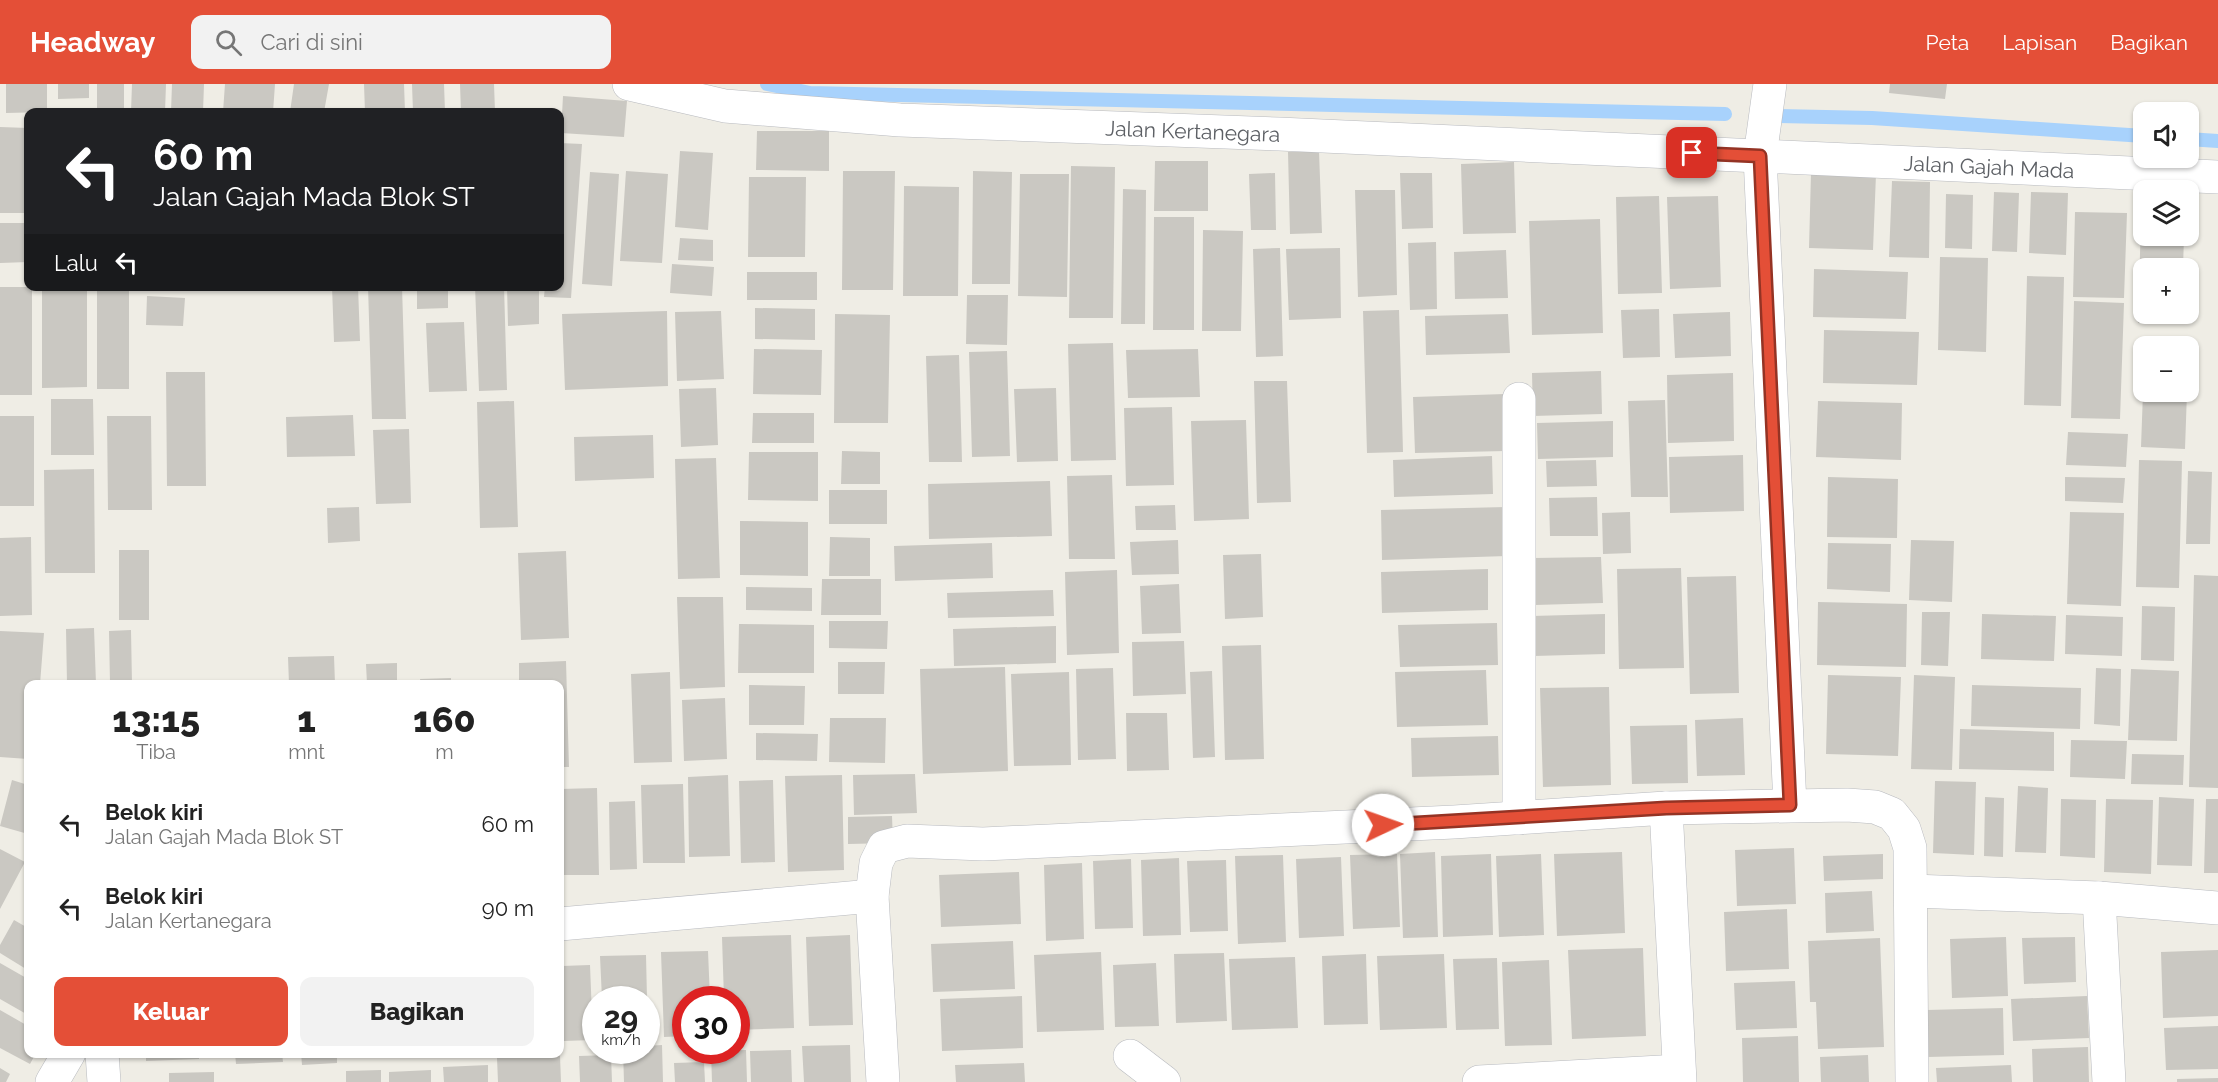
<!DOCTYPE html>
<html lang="id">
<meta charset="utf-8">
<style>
:root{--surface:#fff;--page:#f2f2f2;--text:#222;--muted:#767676;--accent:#e44f37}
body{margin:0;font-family:Raleway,sans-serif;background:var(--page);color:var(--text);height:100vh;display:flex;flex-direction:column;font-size:22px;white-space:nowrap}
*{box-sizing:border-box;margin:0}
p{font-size:20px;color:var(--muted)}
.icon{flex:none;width:33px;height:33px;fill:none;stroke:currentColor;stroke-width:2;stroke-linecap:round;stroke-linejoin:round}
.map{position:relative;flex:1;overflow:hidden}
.sheet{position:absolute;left:24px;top:596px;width:540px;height:378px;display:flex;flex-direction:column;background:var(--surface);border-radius:12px;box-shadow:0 2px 4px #0004}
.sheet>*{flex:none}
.top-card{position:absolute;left:24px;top:24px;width:540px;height:183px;border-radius:12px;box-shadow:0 2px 4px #0004;background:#202124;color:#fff;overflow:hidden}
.tools{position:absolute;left:2133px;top:18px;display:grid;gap:12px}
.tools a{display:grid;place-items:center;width:66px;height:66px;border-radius:12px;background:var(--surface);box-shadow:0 2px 4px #0004;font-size:30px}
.speed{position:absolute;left:582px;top:902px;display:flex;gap:12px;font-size:30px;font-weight:700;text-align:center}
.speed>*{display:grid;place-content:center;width:78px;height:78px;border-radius:50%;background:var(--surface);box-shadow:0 2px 4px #0004;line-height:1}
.speed small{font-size:15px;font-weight:400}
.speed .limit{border:9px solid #d22;background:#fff;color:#111}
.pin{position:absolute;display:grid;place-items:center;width:51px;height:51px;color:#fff;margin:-26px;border-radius:12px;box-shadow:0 3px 9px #0006}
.me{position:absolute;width:66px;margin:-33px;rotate:87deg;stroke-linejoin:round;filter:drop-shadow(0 0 4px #0008)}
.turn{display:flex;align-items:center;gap:21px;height:126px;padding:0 30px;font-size:27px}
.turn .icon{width:78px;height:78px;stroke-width:2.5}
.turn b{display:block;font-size:42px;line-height:51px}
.then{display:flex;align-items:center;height:57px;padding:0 30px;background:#0003;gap:12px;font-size:22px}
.eta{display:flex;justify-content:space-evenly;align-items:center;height:102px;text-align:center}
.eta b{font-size:36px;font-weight:800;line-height:42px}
.action{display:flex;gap:12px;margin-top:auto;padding:12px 30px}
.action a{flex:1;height:69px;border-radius:12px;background:var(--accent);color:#fff;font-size:24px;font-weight:800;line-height:69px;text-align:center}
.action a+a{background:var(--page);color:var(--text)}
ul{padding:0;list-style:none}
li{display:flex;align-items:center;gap:18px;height:84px;padding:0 30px}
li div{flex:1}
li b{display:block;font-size:22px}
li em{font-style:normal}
header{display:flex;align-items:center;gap:36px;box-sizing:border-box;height:84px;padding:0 30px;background:var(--accent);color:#fff}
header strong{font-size:28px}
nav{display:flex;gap:33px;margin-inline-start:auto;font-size:21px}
.search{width:420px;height:54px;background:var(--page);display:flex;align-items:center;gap:15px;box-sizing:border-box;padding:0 21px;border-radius:12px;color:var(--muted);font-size:22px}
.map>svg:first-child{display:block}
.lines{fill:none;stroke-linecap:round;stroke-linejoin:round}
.stream{stroke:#a8d2fc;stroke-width:14}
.building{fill:#cac8c2}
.street-casing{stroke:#b8babf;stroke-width:34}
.street{stroke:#fff;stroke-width:33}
.route-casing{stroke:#943324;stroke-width:15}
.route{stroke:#e44f37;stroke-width:10}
.labels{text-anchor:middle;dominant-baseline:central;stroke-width:5;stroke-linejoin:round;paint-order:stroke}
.street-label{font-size:21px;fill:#5d6065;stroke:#fff}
</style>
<header>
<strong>Headway</strong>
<div class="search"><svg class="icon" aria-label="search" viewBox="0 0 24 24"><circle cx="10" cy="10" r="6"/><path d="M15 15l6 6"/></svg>Cari di sini</div>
<nav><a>Peta</a><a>Lapisan</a><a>Bagikan</a></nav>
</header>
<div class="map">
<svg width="2218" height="998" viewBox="0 0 2218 998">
<rect width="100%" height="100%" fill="#efede5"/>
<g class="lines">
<path class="stream" d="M767,0L810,9L1725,30
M1779,32L1872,34L2144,52
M2188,55L2218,57"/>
</g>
<path class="building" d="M6,0H47V28L6,29Z
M58,0H89V14L58,15Z
M97,0H124V28H97Z
M132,0H166L165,28H131Z
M172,0H204L203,28H171Z
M225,0H275L273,28H223Z
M294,0H329L324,28H290Z
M364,0H404L405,28H365Z
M412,0H444L445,28H413Z
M460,0H494L495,28H461Z
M1890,0H1947L1945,15L1889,9Z
M563,12L627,17L624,53L561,49Z
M0,43L28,44V129H0Z
M757,47H829V87L756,86Z
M560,59L582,60L571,214L544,213L545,202H560Z
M680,67L713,69L708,146L675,143Z
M1319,67L1322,149L1290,150L1288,68Z
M1155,77H1208V127H1154Z
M1514,78L1516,149L1463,150L1461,80Z
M1071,82L1115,83L1113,234H1069Z
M626,87L668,90L662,179L620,177Z
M843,87H895L893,206H842Z
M973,87L1012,88L1010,200H972Z
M590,88L619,90L612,202L582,200Z
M1275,89L1276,146H1251L1249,90Z
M1400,89H1432L1433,144L1402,145Z
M1811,89L1876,90L1873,166L1809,164Z
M1020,90H1069L1067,213L1018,212Z
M749,93H806L805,173H748Z
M1892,97L1930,98L1929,174L1889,173Z
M904,102L959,103L958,212H903Z
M1123,105L1146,106L1145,240H1121Z
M1355,106H1395L1397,211L1358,213Z
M1994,108L2019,109L2017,168L1992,167Z
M2031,108L2068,109L2066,171L2029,169Z
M1946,110L1973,111L1972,165L1945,164Z
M1659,112L1662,209L1618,210L1616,113Z
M1718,112L1721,203L1670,205L1667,113Z
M2075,128L2127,129L2124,214L2073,213Z
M1154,133H1194V246H1153Z
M1600,135L1603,249L1532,251L1529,137Z
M2141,135L2144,152H2184L2183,184H2144V230H2182V240L2138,239Z
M0,139H28V178L0,179Z
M1203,146L1243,147L1241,247H1202Z
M680,154L713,156V177L678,176Z
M1436,158L1437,225L1410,226L1408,159Z
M1280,164L1283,272L1256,273L1253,165Z
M1340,164L1341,234L1289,236L1286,165Z
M1506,166L1508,214L1455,215L1454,168Z
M1940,173L1988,174L1986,268L1938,266Z
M672,180L714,183L712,212L670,209Z
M1814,185L1908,188L1906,235L1813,233Z
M747,188H817V216H747Z
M2027,192L2064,193L2061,322L2024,321Z
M42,202H87V303L42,304Z
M97,202H129V305H97Z
M332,202H358L360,257L334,258Z
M368,202H402L406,335H372Z
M417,202H448V224L417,225Z
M475,202H504L507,306L479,307Z
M507,202H539V240L508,242Z
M0,203H32V311H0Z
M967,211H1008L1007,261L966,260Z
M147,212L185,214L183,242L146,241Z
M2074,217L2124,219L2120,335L2071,334Z
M755,224L815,225V256L755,255Z
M1659,225L1660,273L1623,274L1621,226Z
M1399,226L1403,368L1367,369L1363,227Z
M667,227L668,302L565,306L562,230Z
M721,227L724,295L677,297L675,228Z
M1730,228L1731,272L1675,274L1673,230Z
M835,230L890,231L888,339H834Z
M1508,230L1510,269L1426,271L1425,232Z
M464,238L467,307L429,308L426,239Z
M1824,246L1919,248L1917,301L1823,299Z
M2138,256L2183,258V262H2144V288L2137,287Z
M1113,259L1116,376L1071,377L1068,260Z
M754,265L822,266L821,311L753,310Z
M1198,265L1200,313L1128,314L1126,266Z
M1007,267L1010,372L972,373L969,268Z
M959,271L962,378H929L926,272Z
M1601,287L1602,330L1533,332L1532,289Z
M166,288H205L206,402H167Z
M1733,289L1734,357L1668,359L1667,291Z
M1254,297H1287L1291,418L1257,419Z
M716,304L718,361L681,363L679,305Z
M1056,304L1058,377L1017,378L1014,305Z
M2143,308H2187L2185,365L2141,363Z
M1505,310L1506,367L1415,369L1413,313Z
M51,315H93L94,371H51Z
M1665,316L1668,413H1631L1628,317Z
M514,317L518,443L480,444L477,318Z
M1818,317L1902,319L1901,376L1816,373Z
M1172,323L1174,401L1126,402L1124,324Z
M753,329H814V359H752Z
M353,331L355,372L287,373L286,333Z
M0,332H34V422H0Z
M107,332H151L152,426H108Z
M1246,336L1249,435L1194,437L1191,337Z
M1613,337V373L1538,375L1537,339Z
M409,345L411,419L376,420L373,346Z
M2068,348L2128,350L2126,383L2066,381Z
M653,351L654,394L575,397L574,353Z
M842,367L880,368V400H841Z
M749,368H818V417L748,416Z
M1743,371L1744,427L1670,429L1669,373Z
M1492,372L1493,410L1394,413L1393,376Z
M716,374L720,494L678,495L675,375Z
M1596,376L1597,402L1547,403L1546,377Z
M2139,376L2182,377L2179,504L2136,503Z
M94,385L95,489H45L44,386Z
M2188,387L2212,388L2210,460H2186Z
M1112,391L1115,475H1069L1067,392Z
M1828,393L1898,395L1897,454L1827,453Z
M2065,393L2125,394L2123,419L2065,417Z
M1050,397L1052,452L929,455L928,400Z
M829,406H887V440H829Z
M1597,413L1598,452H1550L1549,414Z
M1175,421L1176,446H1136L1135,422Z
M359,423L360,457L328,459L327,424Z
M1506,423L1507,472L1382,476L1381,426Z
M1630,428L1631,469L1603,470L1602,429Z
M2070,428L2124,429L2121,522L2067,520Z
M740,437L808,438V492L740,491Z
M31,453L32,531L0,532V454Z
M830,453L870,454V492H829Z
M1178,456L1179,490L1132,491L1130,458Z
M1911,456L1954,457L1952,518L1909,516Z
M992,459L993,494L895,497L894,462Z
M1828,459L1891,460L1890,508L1827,505Z
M119,466H149V536H119Z
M566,467L569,554L521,556L518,469Z
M1261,470L1263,533L1225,535L1223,471Z
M1601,473L1603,519L1535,521L1534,474Z
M1681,484L1684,584L1619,585L1617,485Z
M1488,485V526L1382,529L1381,488Z
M1117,486L1119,569L1067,571L1065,488Z
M2194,491L2218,492V704L2189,703Z
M1736,492L1739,609L1690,610L1687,493Z
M822,495H881V531H821Z
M1179,500L1181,549L1142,550L1140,502Z
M746,503L812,504V527L746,526Z
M1053,506L1054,532L948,534L947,509Z
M677,513H723L725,603L680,605Z
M1818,518L1907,520L1906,583L1817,581Z
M2142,522L2175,523L2174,577L2141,576Z
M1922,528H1950L1948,582L1921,581Z
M1605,530V570L1534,572L1532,532Z
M1982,530L2056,532L2054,577L1981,575Z
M2066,531L2123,533L2122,572L2065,570Z
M829,537H888L887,565L829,564Z
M1497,539L1498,581L1400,583L1398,541Z
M739,540L814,541V589H738Z
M1056,542V579L954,582L953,545Z
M94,544L96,600H67L66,545Z
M131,546L132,600H110L109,547Z
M0,547L44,549L40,600H28V675L0,673Z
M1184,557L1186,610L1133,612L1132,558Z
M1261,561L1264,675L1225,676L1222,562Z
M334,572L335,600H289L288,573Z
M566,577L569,683H560V600H519V579Z
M838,578H885L884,610H838Z
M397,579V600H367L366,580Z
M1005,583L1008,687L923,690L920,585Z
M1113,584L1116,675L1078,676L1076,585Z
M2096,584L2121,585L2120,642L2094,640Z
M2131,585L2179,587L2177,657L2128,656Z
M1486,586L1488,641L1397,643L1395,588Z
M1212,587L1215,673L1193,674L1190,588Z
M670,588L672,678L634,679L631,590Z
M1069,588L1071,681L1014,682L1011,590Z
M1828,591L1901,593L1898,672L1826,670Z
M1914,591L1955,593L1952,686L1911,685Z
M451,594V600H421L420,595Z
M749,601L805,602L804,641H749Z
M1972,601L2081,604L2080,645L1971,642Z
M1609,603L1611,701L1543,703L1540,604Z
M725,614L727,675L684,677L682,616Z
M1126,629H1167L1169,686L1127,687Z
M830,634H886L885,679L829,678Z
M1743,634L1745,691L1697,692L1695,636Z
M1687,641L1688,699L1632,700L1630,642Z
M1960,645L2054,648V687L1959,685Z
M756,649L818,650L817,677L756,676Z
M1498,652L1499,691L1412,693L1411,654Z
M2071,656L2127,657L2125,695L2070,693Z
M2132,670L2184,671L2183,701L2131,700Z
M915,690L917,729L854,731L853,691Z
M728,691L730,772L689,773L688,693Z
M842,691L844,786L788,788L785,692Z
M12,696L28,701V750L0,742Z
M773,696L775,778L741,779L739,697Z
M1935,697L1976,698L1974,771L1933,769Z
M683,700L685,779H643L641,701Z
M2018,702L2048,704L2046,769L2015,768Z
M597,704L599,791H562L560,705Z
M1985,713L2004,714L2003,773L1984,772Z
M2159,713L2194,715L2192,782L2157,781Z
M2061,715L2096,716L2095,774L2060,772Z
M2106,715L2153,716L2151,790L2104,788Z
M2206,715H2218V789H2204Z
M635,717L637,785L610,786L609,718Z
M892,732L893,759L848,760V733Z
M1794,764L1796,820L1737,822L1735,766Z
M0,765L25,778L0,825Z
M1435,768L1438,853L1403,854L1400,770Z
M1622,768L1625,849L1557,852L1554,770Z
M1397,770L1400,843L1353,845L1350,771Z
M1491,770L1493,851L1443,853L1441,772Z
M1541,770L1544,851L1499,853L1496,772Z
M1883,770V795L1824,797L1823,772Z
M1283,771L1286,858L1238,860L1235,772Z
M1341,773L1344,852L1299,854L1296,775Z
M1179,774L1181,851L1143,852L1141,776Z
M1131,775L1133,844L1095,845L1093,777Z
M1226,776L1228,847L1190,848L1187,777Z
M1082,779L1084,855L1046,857L1044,781Z
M1019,788L1021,840L941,843L939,791Z
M1872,807L1874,847L1826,849L1825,809Z
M1787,825L1789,885L1726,887L1724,828Z
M14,836L28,844L26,885L0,869V861Z
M791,851L794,944L736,946V915H724L722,853Z
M850,851L853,941L809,942L806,853Z
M2006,853L2008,912L1952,914L1950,855Z
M2075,853L2076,898L2024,900L2022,854Z
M1880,854L1884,963L1818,965L1816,918H1810L1808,857Z
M1013,857L1015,905L933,908L931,860Z
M1643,864L1646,952L1572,955L1568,866Z
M2218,866V932L2163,934L2161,868Z
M708,867L710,915H686V952L664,953L661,868Z
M1101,868L1104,946L1037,948L1034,871Z
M1224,869L1227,937L1176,939L1174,870Z
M1366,870L1368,940L1324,941L1322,872Z
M1444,870L1447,944L1380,946L1377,872Z
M646,871L647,915H602L600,872Z
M1295,873L1298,944L1232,946L1229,875Z
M1497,874L1499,945L1456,946L1453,875Z
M1549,876L1552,961L1505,962L1502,878Z
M0,879L28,895V931L0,915Z
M1156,879L1159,942L1115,943L1113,881Z
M590,881L593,956L564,957L562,882Z
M1795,897L1797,944L1736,946L1734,899Z
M1022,912L1023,964L942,967L940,915Z
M2087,912L2089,954L2013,957L2011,915Z
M2003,924L2004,971L1928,973L1927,926Z
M0,926L28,942V969H36L30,980L0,964Z
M2218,942V985L2166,986L2164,944Z
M1798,952L1799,998H1743L1742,954Z
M662,961L663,998H624L623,966H646V962Z
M850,961L851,998H804L802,962Z
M2088,963L2089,998H2033L2032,965Z
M746,966L747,998H712L711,967Z
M791,966L792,998H751L750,967Z
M146,969H199V975L146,977Z
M235,969H282L283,978L236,980Z
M301,969H337V979L302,981Z
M389,969H434V972L390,974Z
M611,971L612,998H580L579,972Z
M1868,971L1869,998H1821L1820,973Z
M560,972L561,998H498L497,974Z
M704,978L705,998H675L674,979Z
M1024,979L1025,998H956L955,981Z
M488,981V998H444L443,983Z
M2011,981L2012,998H1937L1936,984Z
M0,984L10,990L6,998H0Z
M381,986V998H346V987Z
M431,986V998H389V988Z
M214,988V998H169V989Z
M2218,994V998H2177V995Z"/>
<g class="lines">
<g class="street-casing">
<g id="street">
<path id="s1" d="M629,0L725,22L900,36L1279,50L2218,93"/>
<path d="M1770,0L1760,72L1790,721"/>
<path d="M1519,315V734"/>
<path d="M1912,807L2099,814L2218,824"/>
<path d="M2099,814L2109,998"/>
<path d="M560,840L872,812"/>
<path d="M102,969L104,998"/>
<path d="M1130,972L1164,998"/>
<path d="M52,998L69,969"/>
<path d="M883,998L872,812L876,779L884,763L907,757L983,760L1454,738L1666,724"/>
<path d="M1479,998L1679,987"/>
<path d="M1680,998L1666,724L1847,721L1875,723L1892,730L1904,745L1910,764L1912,998"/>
</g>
</g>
<use href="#street" class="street"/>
</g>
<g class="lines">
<g class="route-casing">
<path id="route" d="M1383,741L1666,724L1790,721L1760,72L1692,69"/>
</g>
<use href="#route" class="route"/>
</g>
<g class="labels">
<g class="street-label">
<text stroke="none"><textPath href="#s1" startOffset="567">Jalan Kertanegara</textPath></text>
<text stroke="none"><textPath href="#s1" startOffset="1364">Jalan Gajah Mada</textPath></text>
</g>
</g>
</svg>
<div class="tools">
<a><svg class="icon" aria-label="sound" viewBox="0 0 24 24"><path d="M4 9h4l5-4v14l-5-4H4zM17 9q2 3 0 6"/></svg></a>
<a><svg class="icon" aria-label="layers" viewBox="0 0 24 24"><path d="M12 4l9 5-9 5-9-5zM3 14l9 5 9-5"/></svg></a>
<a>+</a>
<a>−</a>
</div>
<div class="speed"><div>29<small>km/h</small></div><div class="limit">30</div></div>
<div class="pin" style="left:1692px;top:69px;background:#d93025"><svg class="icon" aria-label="arrive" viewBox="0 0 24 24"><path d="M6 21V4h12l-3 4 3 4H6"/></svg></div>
<svg class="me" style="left:1383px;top:741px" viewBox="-20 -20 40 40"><circle r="19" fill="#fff"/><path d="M0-13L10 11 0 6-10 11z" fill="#e44f37"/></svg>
<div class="top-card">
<div class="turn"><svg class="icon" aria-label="left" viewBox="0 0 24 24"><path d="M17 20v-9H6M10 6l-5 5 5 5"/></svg><div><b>60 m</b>Jalan Gajah Mada Blok ST</div></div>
<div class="then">Lalu<svg class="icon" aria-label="left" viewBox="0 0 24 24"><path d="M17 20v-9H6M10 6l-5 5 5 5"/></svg></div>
</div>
<section class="sheet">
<div class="eta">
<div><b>13:15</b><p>Tiba</p></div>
<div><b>1</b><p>mnt</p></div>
<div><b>160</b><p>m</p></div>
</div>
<ul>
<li><svg class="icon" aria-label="left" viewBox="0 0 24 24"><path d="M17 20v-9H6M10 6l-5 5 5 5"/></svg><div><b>Belok kiri</b><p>Jalan Gajah Mada Blok ST</p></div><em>60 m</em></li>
<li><svg class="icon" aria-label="left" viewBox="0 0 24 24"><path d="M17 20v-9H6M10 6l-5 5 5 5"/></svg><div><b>Belok kiri</b><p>Jalan Kertanegara</p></div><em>90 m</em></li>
</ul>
<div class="action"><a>Keluar</a><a>Bagikan</a></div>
</section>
</div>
